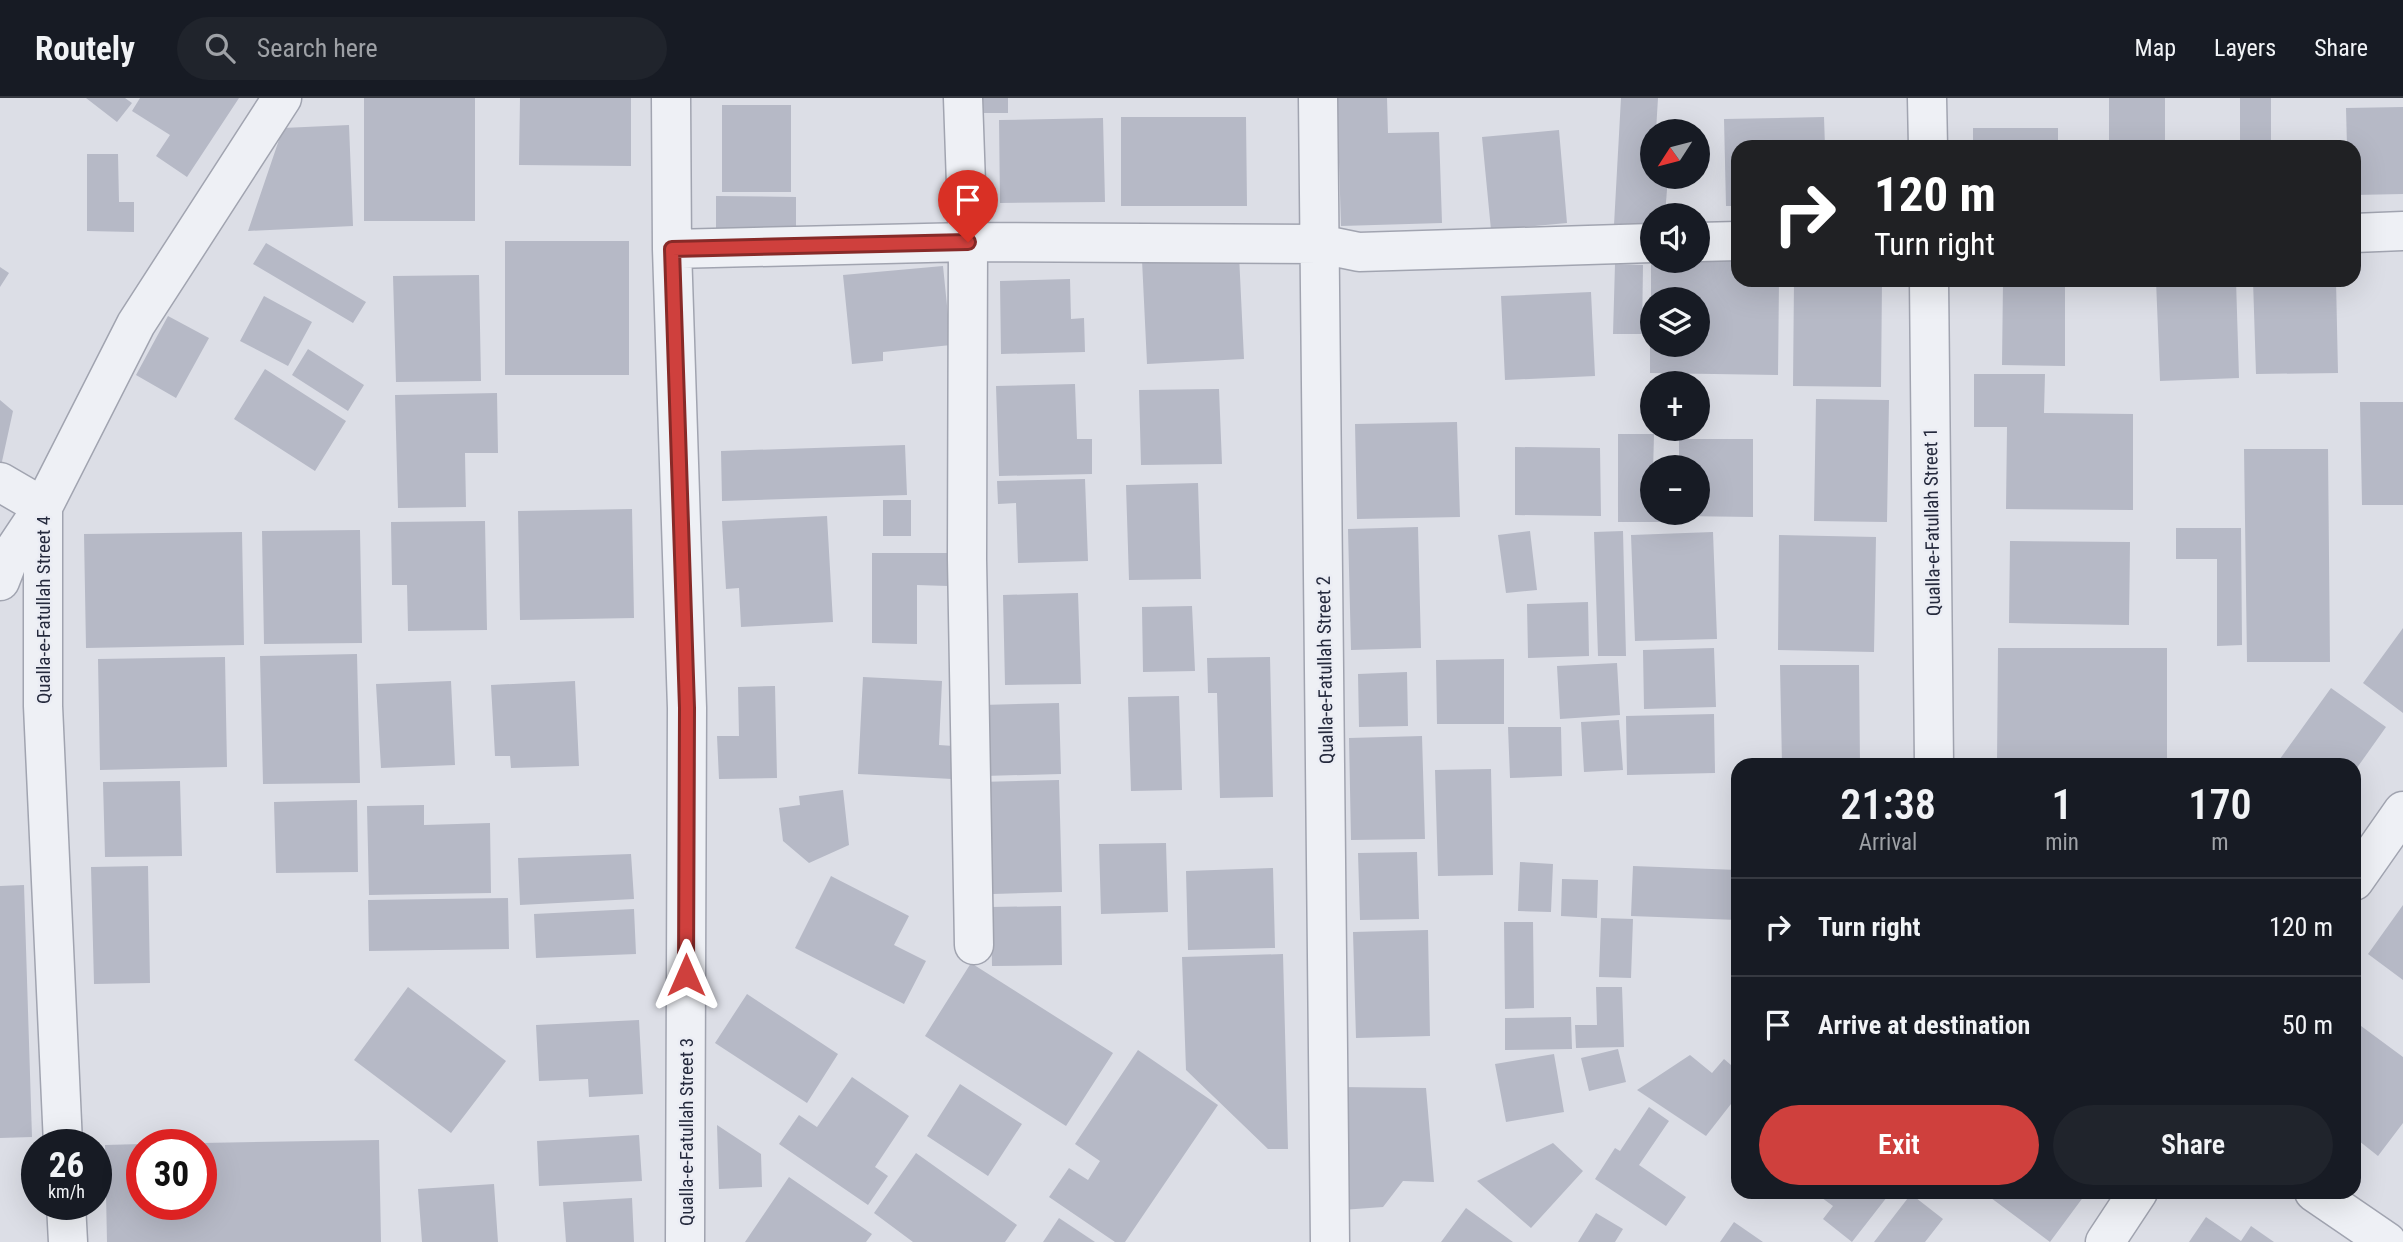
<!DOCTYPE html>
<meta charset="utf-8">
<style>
:root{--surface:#171b24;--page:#20242c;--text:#f1f3f6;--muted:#9ea1a6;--line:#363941;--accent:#cf403d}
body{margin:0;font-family:"Roboto Condensed",sans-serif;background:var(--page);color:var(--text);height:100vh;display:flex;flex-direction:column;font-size:26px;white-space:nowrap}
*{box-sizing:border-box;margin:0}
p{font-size:23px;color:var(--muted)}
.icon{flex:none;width:38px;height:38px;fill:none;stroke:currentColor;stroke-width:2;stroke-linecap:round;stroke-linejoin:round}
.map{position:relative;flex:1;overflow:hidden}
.drawer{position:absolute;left:1731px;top:660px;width:630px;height:441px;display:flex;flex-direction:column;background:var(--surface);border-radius:21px;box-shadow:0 7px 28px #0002}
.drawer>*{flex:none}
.hud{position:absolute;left:1731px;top:42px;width:630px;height:147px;border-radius:21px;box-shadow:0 7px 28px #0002;background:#202124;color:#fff;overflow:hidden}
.needle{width:46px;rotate:234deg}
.fabs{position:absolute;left:1640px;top:21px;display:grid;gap:14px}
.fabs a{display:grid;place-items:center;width:70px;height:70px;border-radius:50%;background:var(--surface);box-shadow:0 7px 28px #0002;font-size:35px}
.speed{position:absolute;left:21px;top:1031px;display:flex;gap:14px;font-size:35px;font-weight:700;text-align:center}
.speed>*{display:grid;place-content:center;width:91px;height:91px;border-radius:50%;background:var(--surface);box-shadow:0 7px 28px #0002;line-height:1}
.speed small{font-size:18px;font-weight:400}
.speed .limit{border:10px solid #d22;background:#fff;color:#111}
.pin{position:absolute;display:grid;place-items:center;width:60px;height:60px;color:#fff;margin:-72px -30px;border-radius:50% 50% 50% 0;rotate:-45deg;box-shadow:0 0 7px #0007}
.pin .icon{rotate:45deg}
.me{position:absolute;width:77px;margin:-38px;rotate:0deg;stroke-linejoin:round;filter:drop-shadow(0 0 5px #0008)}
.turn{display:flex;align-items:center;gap:24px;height:147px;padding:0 28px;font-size:32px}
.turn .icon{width:91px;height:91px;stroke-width:2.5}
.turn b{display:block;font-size:49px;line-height:60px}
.eta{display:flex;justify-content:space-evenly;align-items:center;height:119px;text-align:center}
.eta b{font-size:42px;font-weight:600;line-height:49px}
.primary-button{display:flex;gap:14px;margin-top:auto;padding:14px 28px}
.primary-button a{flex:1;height:80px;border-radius:42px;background:var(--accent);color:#fff;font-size:28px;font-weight:600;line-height:80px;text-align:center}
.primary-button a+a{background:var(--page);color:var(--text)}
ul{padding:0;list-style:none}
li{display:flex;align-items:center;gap:21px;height:98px;padding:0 28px;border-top:2px solid var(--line)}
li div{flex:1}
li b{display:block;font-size:26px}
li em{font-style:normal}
header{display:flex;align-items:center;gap:42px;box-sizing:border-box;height:98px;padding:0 35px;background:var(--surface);border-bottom:2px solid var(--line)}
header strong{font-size:33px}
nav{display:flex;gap:38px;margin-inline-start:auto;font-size:24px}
.search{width:490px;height:63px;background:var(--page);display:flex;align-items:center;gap:18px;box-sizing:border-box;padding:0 24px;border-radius:38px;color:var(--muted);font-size:26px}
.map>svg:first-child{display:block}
.building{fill:#b6b9c6}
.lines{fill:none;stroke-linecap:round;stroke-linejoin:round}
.minor-casing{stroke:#a1a4b0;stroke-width:41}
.minor{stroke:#eef0f5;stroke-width:38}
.route-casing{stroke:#872a28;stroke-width:18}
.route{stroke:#cf403d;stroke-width:12}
.labels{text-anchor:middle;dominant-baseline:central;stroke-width:5;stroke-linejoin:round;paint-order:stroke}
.street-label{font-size:19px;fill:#252a3d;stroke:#ebedf4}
</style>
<header>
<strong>Routely</strong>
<div class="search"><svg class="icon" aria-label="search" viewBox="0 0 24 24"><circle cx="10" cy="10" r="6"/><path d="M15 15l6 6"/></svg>Search here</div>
<nav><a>Map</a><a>Layers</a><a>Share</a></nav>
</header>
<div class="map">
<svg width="2403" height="1144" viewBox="0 0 2403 1144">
<rect width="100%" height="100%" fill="#dcdee6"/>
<path class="building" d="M86,0H125L132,5L117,24Z
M140,0H239L187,79L156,58L170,37L132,13Z
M364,0H475V123H364Z
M520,0H631V68L519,67Z
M977,0H1008V15H977Z
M1337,0H1387L1388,35L1439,34L1442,125L1341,128Z
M1621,0H1658L1656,33H1652V79H1668L1665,117H1652V129L1614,127Z
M2109,0H2165V49H2109Z
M2240,0H2271V49H2240Z
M722,7H791V94H722Z
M2403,9V96L2354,97V49H2347L2346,10Z
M1121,19H1246L1247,108H1121Z
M1824,19L1825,49H1738V108H1726L1724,21Z
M1103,20L1105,104L1000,105L999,22Z
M349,27L353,128L248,133L283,30Z
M1973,30H2058V49H1973Z
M1559,32L1567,125L1491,132L1482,39Z
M87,56H118L119,104H134V134L87,133Z
M716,98L796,99V131H716Z
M505,143H629V277H505Z
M266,145L366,204L353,225L253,166Z
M1239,157L1244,261L1147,266L1142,162Z
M1738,160V182H1779L1778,277L1650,275V247H1698V201H1651V163Z
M1615,166L1643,167L1642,236H1613Z
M943,168L951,247L883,254V263L852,266L843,177Z
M0,169L9,175L0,189Z
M479,177L481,283L396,284L393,178Z
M1070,181L1071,221L1084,220L1085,254L1001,256L1000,183Z
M1794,182H1882L1881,289L1793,288Z
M2065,182V268L2002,267L2003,184Z
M2156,182H2236L2239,280L2160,283Z
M2253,182H2336L2338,275L2256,276Z
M1591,194L1595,278L1505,282L1501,198Z
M264,198L312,224L288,268L240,243Z
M168,218L209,240L176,300L136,277Z
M308,251L364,287L348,313L292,277Z
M265,271L346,323L315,373L234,321Z
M1974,276H2045L2044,315L2133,316V412L2006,411L2007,329H1974Z
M1075,286L1077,341H1092V376L999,378L996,288Z
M1219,291L1222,366L1141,367L1139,292Z
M497,295L498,355H465L466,409L398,410L395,297Z
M1816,301L1889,302L1887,424L1814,423Z
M0,302L13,313L1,368H0Z
M2360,304H2403V407H2362Z
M1457,324L1460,419L1357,421L1355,326Z
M1618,336H1654L1652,415H1673V424H1618Z
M1679,341H1753V419L1679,418V415H1698V369H1679Z
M905,347L907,397L722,403L721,353Z
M1515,349L1600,350L1601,418L1515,417Z
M2244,351H2328L2330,564H2247Z
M1085,381L1088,463L1018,465L1016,405L998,406L997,383Z
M1198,385L1201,481L1129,482L1126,387Z
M883,402H911V438H883Z
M632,411L634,520L520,522L518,413Z
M827,418L833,524L741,529L739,490L726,491L722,423Z
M485,423L487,532L408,533L407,487H392L391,424Z
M1418,429L1421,550L1351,552L1348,431Z
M2176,430H2241L2242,547L2217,548V461H2176Z
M360,432L362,545L264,546L262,433Z
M1530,433L1537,492L1506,495L1498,437Z
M1623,433L1626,558H1598L1594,434Z
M242,434L244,547L86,550L84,436Z
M1713,434L1717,541L1635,543L1631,437Z
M1779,437L1876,439L1874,554L1778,552Z
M2010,443L2130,444L2129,527L2009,525Z
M872,455H949L948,488L917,487V546L872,545Z
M1078,495L1081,586L1005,587L1003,497Z
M1588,504L1589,558L1528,560L1527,506Z
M1192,508L1195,573L1143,574L1142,509Z
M2403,530V615L2363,585Z
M1714,550L1716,609L1644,611L1643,552Z
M1998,550H2167V667H1997Z
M357,556L360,685L263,686L260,558Z
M225,559L227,669L100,672L98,561Z
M1270,559L1273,699L1220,700L1217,595H1208L1207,560Z
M1504,561V626H1437L1436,562Z
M1617,565L1620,617L1560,621L1557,568Z
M1780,567H1859L1860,667H1782Z
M1407,574L1408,628L1359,629L1358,576Z
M863,579L942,583L939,647L953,648L952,681L858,676Z
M451,583L455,667L381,670L376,586Z
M575,583L579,668L511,670L510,658H495L491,587Z
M775,588L777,680L719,681L717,638H739L738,589Z
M2331,590L2386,629L2354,674V667H2279L2277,665Z
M1179,598L1182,692L1131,693L1128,599Z
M1059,605L1061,676L984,678L982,607Z
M1714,616L1715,675L1627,677L1626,618Z
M1619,622L1623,672L1584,674L1581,624Z
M1508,629H1561L1562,678L1510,680Z
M1422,638L1425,741L1351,742L1349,640Z
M1491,671L1493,777L1438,778L1435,672Z
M1059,682L1062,794L993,796L992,748H980L979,684Z
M180,683L182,758L105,759L103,684Z
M843,692L849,747L809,765L783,743L779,710L800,707L799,698Z
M357,702L358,774L276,775L274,704Z
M424,707V727L490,725L491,795L369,797L367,708Z
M1166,745L1168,814L1101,816L1099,746Z
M1417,754L1419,821L1360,822L1358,755Z
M631,756L634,801L520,807L518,760Z
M1520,764L1553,766L1551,814L1518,813Z
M148,768L150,885L94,886L91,769Z
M1633,768L1738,772V822L1631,818Z
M1273,770L1275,850L1188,852L1186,773Z
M831,778L909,818L894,847L926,863L904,906L795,850Z
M1562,781L1598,782L1597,820L1561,818Z
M24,787L32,1039L0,1040V788Z
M508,800L509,851L369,853L368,802Z
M2403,807V882L2368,856Z
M1061,808L1062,867L992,868L991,809Z
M634,811L636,856L536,860L534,816Z
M1601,820L1633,821L1631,880L1599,879Z
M1504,824H1533L1534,910L1505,911Z
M1428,832L1430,938L1356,940L1353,834Z
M1283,856L1288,1051H1268L1186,972L1182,859Z
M971,865L1113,955L1066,1028L925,938Z
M408,889L506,963L451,1035L354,962Z
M1596,889H1622L1624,949L1576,950L1575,927H1597Z
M747,896L838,956L807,1005L715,945Z
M1571,919L1572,951L1505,952V920Z
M639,922L643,996L589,999L588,981L539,983L536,927Z
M2357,925L2403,959V1025L2378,1058L2354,1039V930Z
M1618,951L1626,984L1589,993L1581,960Z
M1138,952L1218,1007L1125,1144H1115L1049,1099L1069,1070L1088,1082L1100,1063L1075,1046Z
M1554,956L1564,1014L1506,1024L1495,966Z
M1690,957L1712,975L1724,961L1738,973V997L1706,1038L1637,992Z
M852,979L909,1018L875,1069L888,1078L868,1107L779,1046L799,1017L817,1029Z
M960,986L1022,1026L988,1078L927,1038Z
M1339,989L1426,990L1434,1084L1403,1083L1383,1109L1342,1112Z
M1649,1009L1669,1023L1639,1067L1686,1099L1666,1128L1595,1081L1615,1050L1620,1053Z
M717,1027L761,1056L762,1089L719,1091Z
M639,1037L642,1083L539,1088L537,1043Z
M379,1042L381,1144H107L105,1047L142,1046V1106H201V1045Z
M1553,1045L1583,1073L1531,1130L1477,1083Z
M916,1055L1017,1127L1005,1144H913L874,1115Z
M789,1079L872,1136L866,1144H745Z
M494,1086L498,1144H422L418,1091Z
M1814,1094H1880L1887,1099L1852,1144L1823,1121L1833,1108Z
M1983,1094L2040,1096L2087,1094L2050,1144Z
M1911,1096L1943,1121L1925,1144H1874Z
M632,1100L634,1144H566L563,1104Z
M1466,1110L1513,1144H1441Z
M1596,1115L1623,1131L1615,1144H1578Z
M2206,1119L2241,1143L2251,1128L2274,1144H2189Z
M1059,1120L1095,1144H1043Z
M1734,1124L1763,1144H1720Z"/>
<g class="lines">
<g class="minor-casing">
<path id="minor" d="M671,0L672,151L687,610L685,1144
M963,0L968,144L967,461L974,847
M1318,0L1330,1144
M1927,0L1928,49
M2354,135L2403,133
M1698,144L1738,143
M672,151L968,144L1320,146L1359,154L1652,145
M1929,182L1934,667
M0,384L43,409L9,460L0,483
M2354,783L2403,713
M63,1046L43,608V409L136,226L282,0
M2314,1094L2387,1144
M66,1106L68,1144
M2105,1144L2138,1094"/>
</g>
<use href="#minor" class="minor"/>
</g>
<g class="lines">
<g class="route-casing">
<path id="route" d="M686,877L687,610L672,151L968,144"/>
</g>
<use href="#route" class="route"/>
</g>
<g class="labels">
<g class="street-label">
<text transform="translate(1932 424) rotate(-91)">Qualla-e-Fatullah Street 1</text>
<text transform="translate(43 512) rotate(-90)">Qualla-e-Fatullah Street 4</text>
<text transform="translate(1325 572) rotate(-91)">Qualla-e-Fatullah Street 2</text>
<text transform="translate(686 1034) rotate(-90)">Qualla-e-Fatullah Street 3</text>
</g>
</g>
</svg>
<div class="fabs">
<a><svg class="needle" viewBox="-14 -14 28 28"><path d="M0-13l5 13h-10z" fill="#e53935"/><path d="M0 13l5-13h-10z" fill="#9ea1a6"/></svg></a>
<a><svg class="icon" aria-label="sound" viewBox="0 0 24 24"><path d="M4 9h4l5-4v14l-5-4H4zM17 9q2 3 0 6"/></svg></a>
<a><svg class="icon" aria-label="layers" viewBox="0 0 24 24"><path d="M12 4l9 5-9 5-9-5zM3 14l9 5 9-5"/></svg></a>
<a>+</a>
<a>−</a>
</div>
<div class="speed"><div>26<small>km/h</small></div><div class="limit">30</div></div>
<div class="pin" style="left:968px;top:144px;background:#d93025"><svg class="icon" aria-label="arrive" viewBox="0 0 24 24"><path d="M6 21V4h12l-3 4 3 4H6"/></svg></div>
<svg class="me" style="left:686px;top:877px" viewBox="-20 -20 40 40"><path d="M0-17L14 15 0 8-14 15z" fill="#cf403d" stroke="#fff" stroke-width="4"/></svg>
<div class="hud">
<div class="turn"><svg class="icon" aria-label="right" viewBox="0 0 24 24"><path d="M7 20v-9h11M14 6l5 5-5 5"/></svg><div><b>120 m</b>Turn right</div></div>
</div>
<section class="drawer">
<div class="eta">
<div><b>21:38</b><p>Arrival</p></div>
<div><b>1</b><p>min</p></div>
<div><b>170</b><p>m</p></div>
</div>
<ul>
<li><svg class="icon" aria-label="right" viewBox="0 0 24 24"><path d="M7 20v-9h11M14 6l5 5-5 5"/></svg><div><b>Turn right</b></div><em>120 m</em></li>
<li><svg class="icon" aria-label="arrive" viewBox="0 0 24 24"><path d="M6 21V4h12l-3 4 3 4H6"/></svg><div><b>Arrive at destination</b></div><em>50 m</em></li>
</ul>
<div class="primary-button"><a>Exit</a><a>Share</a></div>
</section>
</div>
